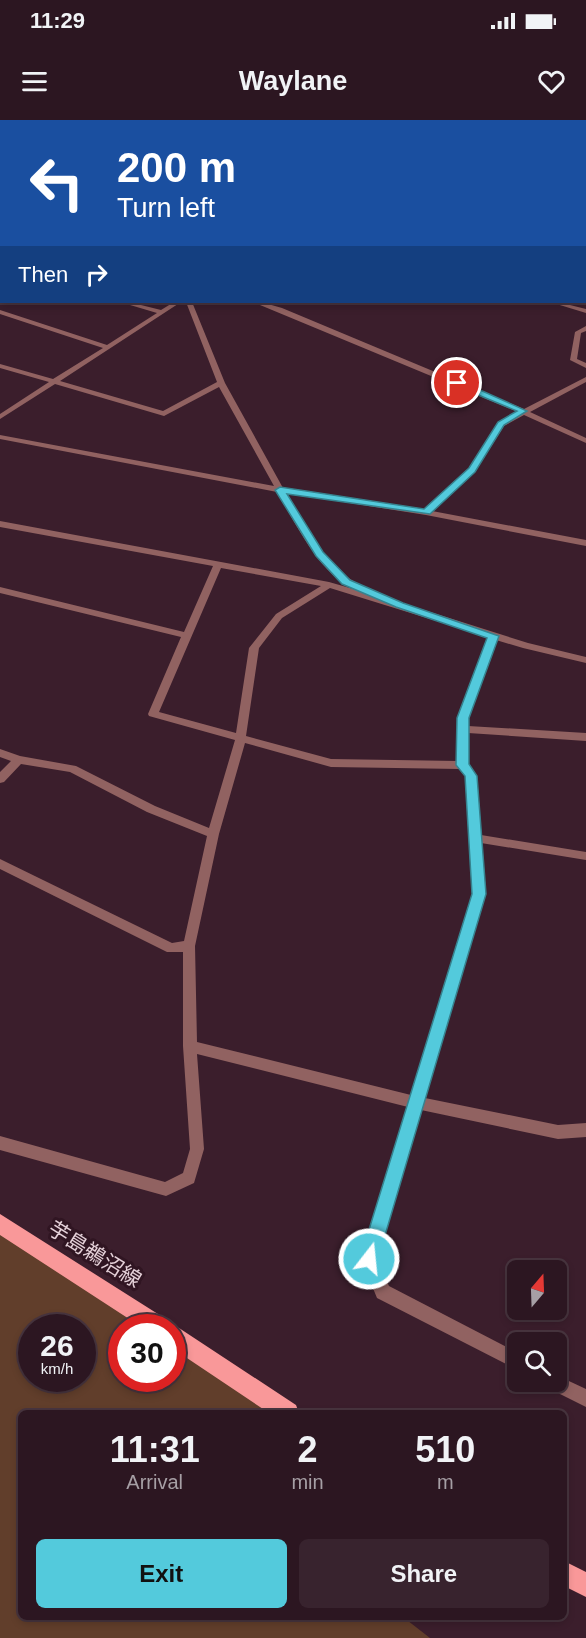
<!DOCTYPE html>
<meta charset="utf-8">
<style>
:root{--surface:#2c1621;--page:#38232e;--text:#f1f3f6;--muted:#a69fa5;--line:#48353f;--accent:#53cadc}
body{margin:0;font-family:Arial,"Noto Sans JP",sans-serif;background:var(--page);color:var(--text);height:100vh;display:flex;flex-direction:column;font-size:22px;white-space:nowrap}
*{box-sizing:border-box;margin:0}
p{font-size:20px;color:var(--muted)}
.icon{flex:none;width:33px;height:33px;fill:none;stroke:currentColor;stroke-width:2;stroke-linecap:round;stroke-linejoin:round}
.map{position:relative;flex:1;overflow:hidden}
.drawer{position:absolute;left:18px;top:1290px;width:549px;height:210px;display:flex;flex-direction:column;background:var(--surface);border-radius:9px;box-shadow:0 3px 9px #0003,0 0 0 2px var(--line)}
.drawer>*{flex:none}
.banner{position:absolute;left:0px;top:0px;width:586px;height:183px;box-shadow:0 3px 9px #0003,0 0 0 2px var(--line);background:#1a4fa0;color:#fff;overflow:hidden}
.needle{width:39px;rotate:19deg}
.fabs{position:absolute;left:507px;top:1140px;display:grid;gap:12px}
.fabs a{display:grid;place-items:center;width:60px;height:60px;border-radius:9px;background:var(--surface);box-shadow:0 3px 9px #0003,0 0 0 2px var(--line);font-size:30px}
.speed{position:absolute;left:18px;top:1194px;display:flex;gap:12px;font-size:30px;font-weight:700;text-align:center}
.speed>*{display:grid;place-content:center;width:78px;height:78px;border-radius:50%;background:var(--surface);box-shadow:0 3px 9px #0003,0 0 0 2px var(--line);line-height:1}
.speed small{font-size:15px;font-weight:400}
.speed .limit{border:9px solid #d22;background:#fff;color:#111}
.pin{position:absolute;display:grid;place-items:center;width:51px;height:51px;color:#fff;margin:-26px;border:3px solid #fff;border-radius:50%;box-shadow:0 2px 6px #0007}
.me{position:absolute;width:66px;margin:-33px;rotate:16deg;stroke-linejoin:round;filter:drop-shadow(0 0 4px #0008)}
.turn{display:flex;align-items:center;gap:21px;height:126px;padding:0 18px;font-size:27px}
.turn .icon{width:78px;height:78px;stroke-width:2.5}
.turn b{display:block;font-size:42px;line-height:51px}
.then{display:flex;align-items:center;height:57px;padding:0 18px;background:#0003;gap:12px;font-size:22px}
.eta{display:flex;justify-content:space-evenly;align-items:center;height:102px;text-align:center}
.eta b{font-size:36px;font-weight:800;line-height:42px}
.action{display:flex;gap:12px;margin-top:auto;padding:12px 18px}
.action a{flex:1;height:69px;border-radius:9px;background:var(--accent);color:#111;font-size:24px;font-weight:800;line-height:69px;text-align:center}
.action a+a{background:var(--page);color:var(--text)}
.status{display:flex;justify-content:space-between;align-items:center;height:42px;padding:0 30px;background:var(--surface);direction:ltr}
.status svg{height:16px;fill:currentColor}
header{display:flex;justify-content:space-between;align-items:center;height:78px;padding:0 18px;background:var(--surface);font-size:27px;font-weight:800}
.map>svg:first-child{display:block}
.green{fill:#613e2b;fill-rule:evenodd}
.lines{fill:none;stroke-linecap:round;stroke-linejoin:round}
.river{fill:#12042c;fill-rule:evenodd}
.street{fill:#916261;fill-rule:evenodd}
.secondary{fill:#cc8181;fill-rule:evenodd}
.primary{fill:#f99899;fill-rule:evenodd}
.route{fill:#53cadc;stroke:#36838f;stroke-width:1.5}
.labels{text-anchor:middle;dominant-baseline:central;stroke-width:6;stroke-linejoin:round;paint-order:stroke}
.near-street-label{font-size:21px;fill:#e5d1d9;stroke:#301522}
</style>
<div class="status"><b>11:29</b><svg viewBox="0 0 49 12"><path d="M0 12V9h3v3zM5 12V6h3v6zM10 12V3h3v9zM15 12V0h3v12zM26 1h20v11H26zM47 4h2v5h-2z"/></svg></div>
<header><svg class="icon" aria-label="menu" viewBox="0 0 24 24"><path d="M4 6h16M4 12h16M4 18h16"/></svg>Waylane<svg class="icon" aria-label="heart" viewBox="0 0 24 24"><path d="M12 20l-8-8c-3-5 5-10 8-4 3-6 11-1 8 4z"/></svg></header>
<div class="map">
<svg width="586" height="1518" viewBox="0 0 586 1518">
<rect width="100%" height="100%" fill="#3b1e2c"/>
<path class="green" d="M0,1104L162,1207L122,1208V1258H172L173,1215L288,1293H21V1497H403L430,1518H0ZM32,1208H82V1258H32Z"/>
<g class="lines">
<path class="river" d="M0,0H14L2,2V7Z"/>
<path class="street" d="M74,0H79L72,2Z
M260,0H265L259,2Z
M460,0H464L459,2Z
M585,21H586V23H585Z
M0,42H2L0,46Z
M0,64H2V68H0Z
M585,65L586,66V70L585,69Z
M0,103H2V107H0Z
M585,114L586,115V119L585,118Z
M585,126H586L585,131Z
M0,143L2,144V148L0,147Z
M120,182H129L161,190L174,182H181L60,261L163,291L217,262L186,182H192L225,263L283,368L424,389L469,348L498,302L518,292L253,182H261L282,188L524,289L586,257V262L530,292L586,318V323L524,295L504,306L475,352L432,391L586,420V426L426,395L286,373C307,407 326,450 363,466L365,468L360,471C321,459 297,405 277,372L0,319V315L274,366L219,267L164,296L55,264L0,299V294L49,262L0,248V244L53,259L103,228L0,194V190L107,225L157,193Z
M550,182H558L586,189V193Z
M586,206V211L581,213L577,239L586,243V248L570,240L575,212Z
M0,401L329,462L402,483L528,523L586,537V543L523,528L496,520L468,598V606L586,613V621L468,613V644L476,656L481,715L586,732V740L481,723L485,774L425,978L558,1005L586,1003V1017L558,1019L421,990L377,1139L389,1166L518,1233V1250L377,1178L361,1139L408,987L197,934L204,1029L194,1063L166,1076L0,1030V1016L165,1062L183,1053L190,1029L183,926V832H167L0,749V739L172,823L184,821L207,716L147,692L70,652L21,644L4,662L0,663V652L11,641L0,637V629L20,636L76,646L155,686L209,708L235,620L149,596L148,594L181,517L0,473V467L184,512L213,446L0,407ZM221,448L321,466L276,494L249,528L236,613L159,592ZM330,468L488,517L458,598V641L331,639L246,616L259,528L282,498ZM245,623L331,647L460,649L466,657L473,774L411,975L197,922L195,826L219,714Z
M556,1255L586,1269V1287L548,1268L546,1262H556Z"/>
<path class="secondary" d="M32,0H37L30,2Z
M0,16H2V18H0Z"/>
<path class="primary" d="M0,1094L169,1201L171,1205L179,1208L296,1285L299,1293H269L172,1228V1208H143L0,1115Z
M564,1441L586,1452V1477L564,1466Z"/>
</g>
<path class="route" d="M454,261H460L527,291L504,305L475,352L430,394L287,374L323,432L350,460L403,483L499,516L469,598V644L477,656L486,774L378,1139L376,1145L369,1148L363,1145L360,1139L472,774L465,656L456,645L457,598L487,518L396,487L342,464L316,436L275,370L280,367L424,389L469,348L498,302L517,291L454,265Z"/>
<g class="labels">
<g class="near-street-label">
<text transform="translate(95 1134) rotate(32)">芋島鵜沼線</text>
</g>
</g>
</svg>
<div class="fabs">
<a><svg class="needle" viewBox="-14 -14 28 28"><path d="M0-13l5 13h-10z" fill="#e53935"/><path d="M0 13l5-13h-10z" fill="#a69fa5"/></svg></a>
<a><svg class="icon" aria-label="search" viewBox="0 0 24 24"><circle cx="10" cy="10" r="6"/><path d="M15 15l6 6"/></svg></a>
</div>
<div class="speed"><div>26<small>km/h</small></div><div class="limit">30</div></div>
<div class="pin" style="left:457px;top:263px;background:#d93025"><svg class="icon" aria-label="arrive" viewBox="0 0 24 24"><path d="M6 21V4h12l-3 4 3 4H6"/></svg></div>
<svg class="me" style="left:369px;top:1139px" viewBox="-20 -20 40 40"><circle r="17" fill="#53cadc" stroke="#fff" stroke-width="3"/><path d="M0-11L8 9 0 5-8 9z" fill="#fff"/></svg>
<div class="banner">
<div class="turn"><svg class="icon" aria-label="left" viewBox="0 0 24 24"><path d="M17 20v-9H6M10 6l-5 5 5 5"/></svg><div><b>200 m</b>Turn left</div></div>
<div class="then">Then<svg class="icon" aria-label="right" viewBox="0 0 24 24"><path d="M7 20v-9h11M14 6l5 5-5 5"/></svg></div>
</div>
<section class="drawer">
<div class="eta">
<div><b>11:31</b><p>Arrival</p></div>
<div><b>2</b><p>min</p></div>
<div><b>510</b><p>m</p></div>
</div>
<div class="action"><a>Exit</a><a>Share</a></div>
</section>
</div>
